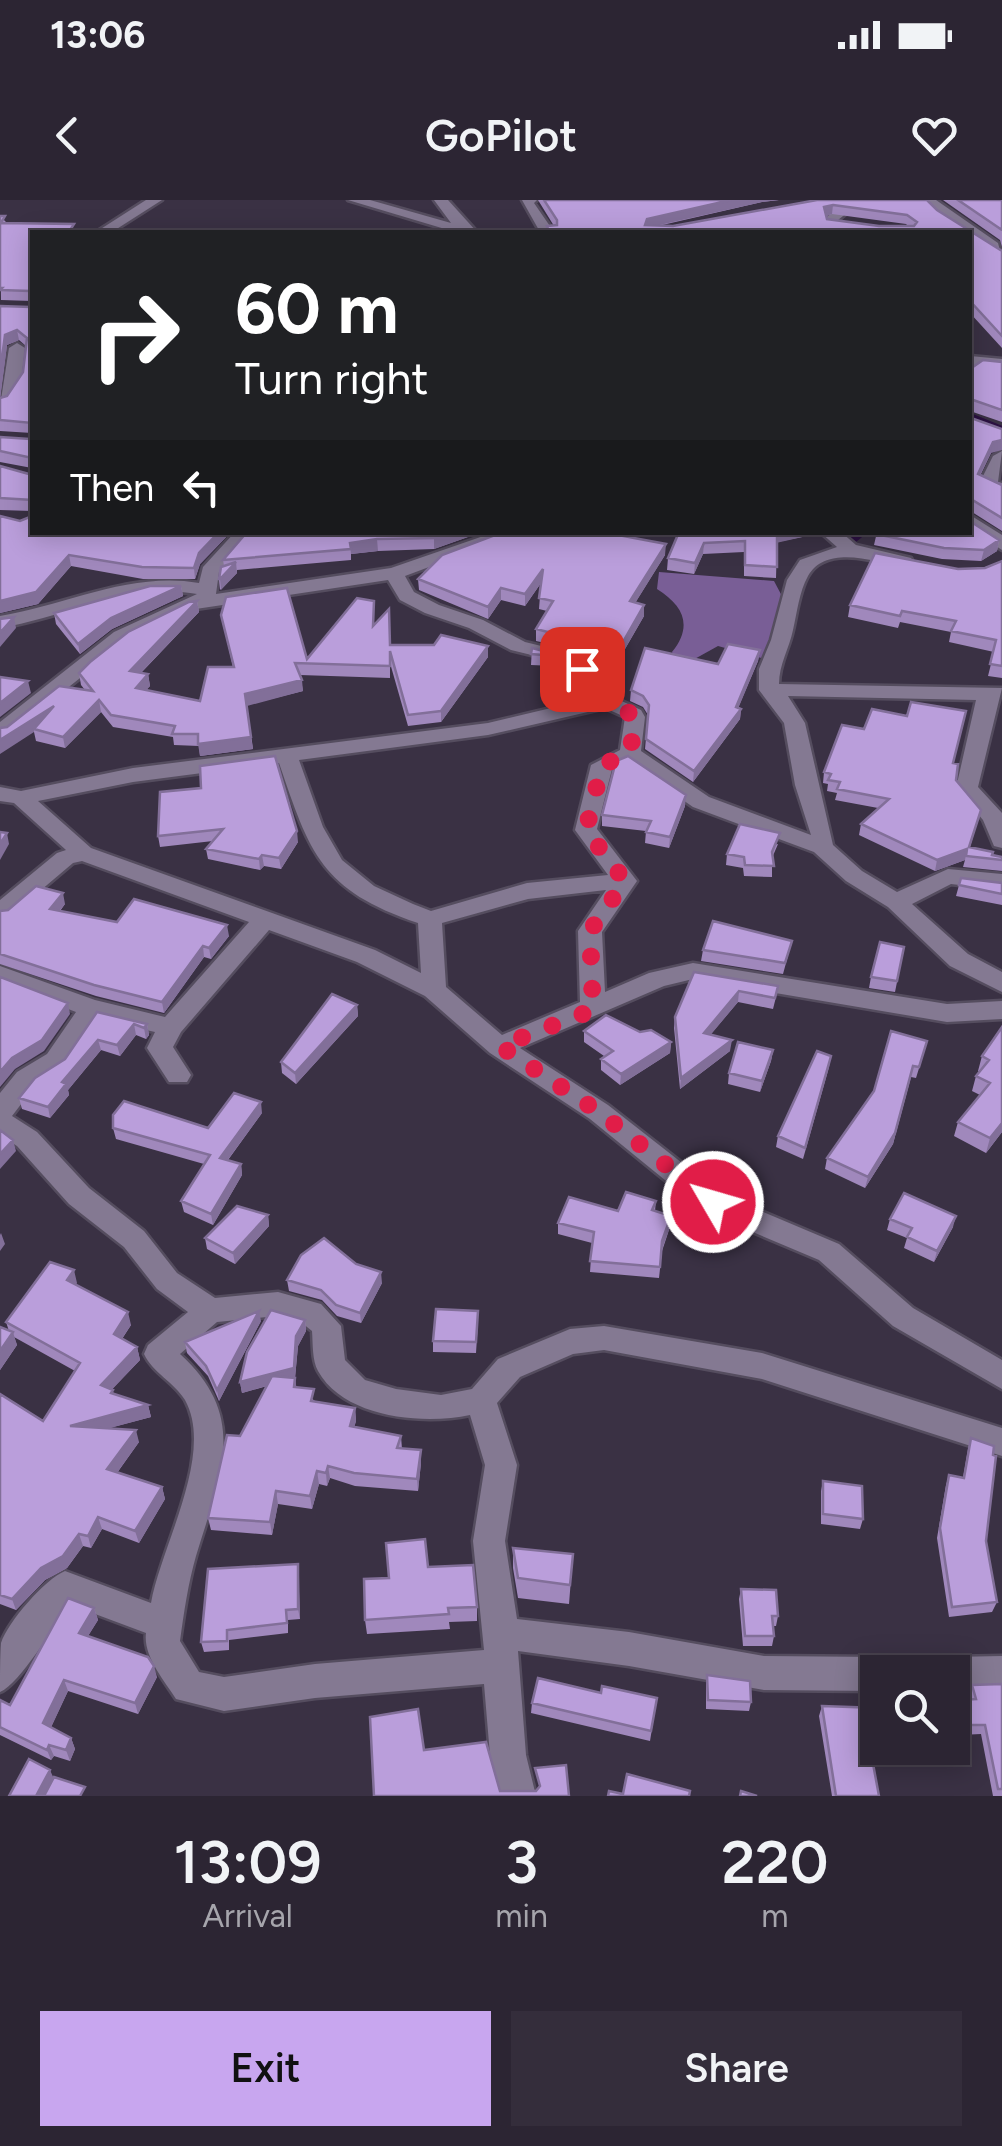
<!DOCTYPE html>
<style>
:root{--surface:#2c2533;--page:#342d3b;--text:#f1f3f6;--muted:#a6a5ac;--line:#48424e;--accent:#c8a6ef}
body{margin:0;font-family:Figtree,sans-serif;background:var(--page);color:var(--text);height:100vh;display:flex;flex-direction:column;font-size:38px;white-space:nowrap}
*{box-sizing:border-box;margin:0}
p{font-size:32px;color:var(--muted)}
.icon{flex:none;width:55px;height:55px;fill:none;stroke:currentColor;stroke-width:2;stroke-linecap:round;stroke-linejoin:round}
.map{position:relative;height:1596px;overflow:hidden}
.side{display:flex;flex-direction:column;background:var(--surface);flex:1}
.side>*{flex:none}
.top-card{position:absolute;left:30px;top:30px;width:942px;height:305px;border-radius:0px;box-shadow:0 5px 25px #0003,0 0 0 2px var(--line);background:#202124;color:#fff;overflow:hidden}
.controls{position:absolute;left:860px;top:1455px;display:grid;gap:20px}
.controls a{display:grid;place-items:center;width:110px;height:110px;border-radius:0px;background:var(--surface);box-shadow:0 5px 25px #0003,0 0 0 2px var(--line);font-size:50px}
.pin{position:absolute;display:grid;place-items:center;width:85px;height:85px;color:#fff;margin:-42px;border-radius:20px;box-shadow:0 5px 15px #0006}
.me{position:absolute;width:110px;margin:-55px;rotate:308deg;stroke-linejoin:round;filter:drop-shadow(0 0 8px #0008)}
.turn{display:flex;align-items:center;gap:35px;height:210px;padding:0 40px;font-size:45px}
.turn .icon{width:130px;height:130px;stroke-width:2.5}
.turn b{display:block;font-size:70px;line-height:85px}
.then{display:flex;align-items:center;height:95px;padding:0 40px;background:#0003;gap:20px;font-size:38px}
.eta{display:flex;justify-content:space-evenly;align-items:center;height:170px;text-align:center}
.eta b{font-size:60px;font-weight:600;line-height:70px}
.primary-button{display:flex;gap:20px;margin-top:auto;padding:20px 40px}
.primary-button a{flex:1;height:115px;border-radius:0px;background:var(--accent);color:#111;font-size:40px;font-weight:600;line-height:115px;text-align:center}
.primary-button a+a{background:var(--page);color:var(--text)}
.status{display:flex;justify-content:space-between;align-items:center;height:70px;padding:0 50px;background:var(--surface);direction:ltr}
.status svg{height:28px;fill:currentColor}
header{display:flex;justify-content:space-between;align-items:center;height:130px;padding:0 40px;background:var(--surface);font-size:45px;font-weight:600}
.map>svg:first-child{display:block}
.forest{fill:#795e96}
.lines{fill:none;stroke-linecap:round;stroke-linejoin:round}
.stream-far1{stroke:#2b1041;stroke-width:6}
.stream{stroke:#2b1041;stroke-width:8}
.minor-casing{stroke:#554d5f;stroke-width:5}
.minor{fill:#847992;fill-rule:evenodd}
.wall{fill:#a088bc;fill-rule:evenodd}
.shaded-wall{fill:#826f99}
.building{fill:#ba9edb;stroke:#826f99;stroke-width:2.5;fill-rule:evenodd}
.route{stroke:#e11d48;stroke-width:18;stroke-dasharray:0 32.4}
</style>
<div class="status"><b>13:06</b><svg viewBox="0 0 49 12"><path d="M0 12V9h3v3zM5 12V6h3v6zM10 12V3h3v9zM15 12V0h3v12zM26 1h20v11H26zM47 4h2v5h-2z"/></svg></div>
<header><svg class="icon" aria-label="back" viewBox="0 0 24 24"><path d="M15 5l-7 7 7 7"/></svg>GoPilot<svg class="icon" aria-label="heart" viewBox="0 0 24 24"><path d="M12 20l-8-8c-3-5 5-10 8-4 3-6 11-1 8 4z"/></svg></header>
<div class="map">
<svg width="1002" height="1596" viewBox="0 0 1002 1596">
<rect width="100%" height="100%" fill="#3a3144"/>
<path class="forest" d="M659,372L774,381L783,398L772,461L718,446L691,461L676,460L672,452C693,426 684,406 657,389Z"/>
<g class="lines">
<path class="stream-far1" d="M970,216L1002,229"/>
<path class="stream" d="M842,337L851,341L862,332"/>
<g class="minor-casing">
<path id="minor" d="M146,0H162L112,32H96Z
M348,0H370L451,23L434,0H448L477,32H455Z
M522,0H537L534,3L554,32H540Z
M848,0H863L823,32H808Z
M922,0H936L998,43L1002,58L970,37V32C951,32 934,15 922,0Z
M17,143L25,148L21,182L6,204L0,206L9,148Z
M970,156L1002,159V169L970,166Z
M1002,251L998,282L1002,283V294L979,284L993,256Z
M970,315L1002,335V350L970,329Z
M235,332H254L219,372L216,394L391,368L495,332H523L405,376L414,392L439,405L483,420L525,442L566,452L589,465L613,497L641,510L645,517L641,551L709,597L811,635L795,585L784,523L759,490V469L771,440L787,380L800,360L837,347L820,332H841L856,345L911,358L913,362L904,368C876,361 826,344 808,376C799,392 797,413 793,430C789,449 779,464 779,484L1002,488L978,587L1002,613V648L994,646L983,620L956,588L976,500L788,496L805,523L833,645L862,671L897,692L948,669L1002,674V690L951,684L912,704L968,754L1002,772V792L950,766L888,707L846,681L814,652L693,607L628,562L612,569L597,629L637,681L602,732L605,792L649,773L693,763L947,804L1002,801V819L947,822L693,779L664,786L520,848L608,905L723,995L839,1044L913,1108L1002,1160V1189L893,1126L819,1060L703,1011L590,919L490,853L425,796L357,762L269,730L181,832L173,847L191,875L187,882H169L147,848L155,832L98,819L65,868L35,886L12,916L37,932L89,988L144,1031L177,1073L215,1098L278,1092L321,1104L341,1126L345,1160L365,1180L396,1189L441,1195L472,1189L498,1159L570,1129L604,1126L762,1153L1002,1228V1256L762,1179L604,1150L573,1154L520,1177L497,1203L517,1265L505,1341L517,1419L629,1432L764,1456L878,1457L890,1462L895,1472H878V1491L764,1490L629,1466L518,1451L526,1555L536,1596H500L490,1555L484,1484L315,1498L224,1511L176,1499C164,1480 143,1456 146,1433L71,1405C53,1426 20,1484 0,1492C0,1478 0,1456 1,1443C8,1422 45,1379 65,1371L151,1403C161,1346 215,1254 185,1200C174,1182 153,1173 144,1154L148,1145L188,1112L157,1089L124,1047L69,1004L17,946L0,935V893L17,872L47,854L76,812L0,783V766L95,800L165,817L249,722L82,661L73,663L8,718L0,720V700L57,653L66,650L14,603L0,601V587L21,591L133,568L488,523L593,498L575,473L552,460L511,450L469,428L425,413L400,400L388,380L189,410L128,440L7,536L0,538V522L114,432L197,394C131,383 65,417 0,428V416C66,405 131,371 199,383L203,367ZM605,508L625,517L620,550L591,565L575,630L608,675L527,683L431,711L413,704L374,686L342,660L323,627L299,560L488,535ZM279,563C310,654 321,690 418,723L421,773L375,750L91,648L38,601L133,582ZM606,690L578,731L580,802L502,835L446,787L442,723L528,699ZM278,1116L302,1123L312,1131C313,1144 312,1160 318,1171C344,1218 423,1225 470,1215L485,1265L473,1341L484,1450L315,1464L224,1477L199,1472L180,1441C184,1412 188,1384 196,1356C219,1279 251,1218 180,1154L217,1122Z
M609,332H638L629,337Z
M1002,1456V1490L952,1491V1472H935L940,1462L952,1457Z"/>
</g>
<use href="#minor" class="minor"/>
</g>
<path class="wall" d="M538,0H779L762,2L658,26H673L817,0L937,10L1002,51V148L970,113V32H546L547,26H554ZM832,14L906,24L908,26H879L827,19L826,16Z
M943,0H1002V47L1000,40Z
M0,16L7,23L32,32V233L0,231V106L30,107L32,101L1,100ZM19,140L26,146L23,172L7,196L0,198L7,145Z
M1002,162V222L970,211V169Z
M971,218L991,253L980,276L1002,285V331L972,312L970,313Z
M32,236V268L0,262V237L30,239Z
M0,266L29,274L32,311L0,310Z
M0,316L32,332H231L200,364L195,379H143L71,366L38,404L0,413Z
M970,321L999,340L997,351L981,361L942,359L874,345L877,332Z
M247,332H482L434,349L378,351L351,354V360L237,370V373L220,390L219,379L224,366L223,360Z
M679,332L807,336L777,342L776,378L744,376V352L703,354L694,374L667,370L668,358Z
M623,336L665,355L635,403L644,416L606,482L591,462L567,448L536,441V429L547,411L539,409L541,383L525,406L501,400L488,419L419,390L418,379Z
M1002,361V478L988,476L994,452L949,442L951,432L900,422L898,428L848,417L850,405L958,369L985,368Z
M181,386L183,396L112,429L80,454L56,424L54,413Z
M197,401L199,412L141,473L148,474L150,486L146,490L200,501L233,467L221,415L307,459L374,401V425L390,445L488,457L441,522L408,526L390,463V478L300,475L303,491L247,505L253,549L200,556L199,546L174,545L173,537L113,527L101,512L65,548L36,541L34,532L7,527L85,490L81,485L79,473Z
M532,448L551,453L586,484V494H555V466L531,465Z
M760,450L758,461L738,508L741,509L740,519L693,582L645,549L648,515L643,507L630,501L631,490Z
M953,564L956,580L978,620L970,647L1002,657V671L963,667L965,660L935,671L859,635L861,624L878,608L835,600L837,593L827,591L828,584L823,583L824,572Z
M160,592L298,642L281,669L264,666L260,670L208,659L206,649L213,641L160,647L158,636Z
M685,606L669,648L645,643L646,631L602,626V615Z
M778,644L772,658V677L744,676L743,668L726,665L727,654Z
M961,678L1002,683V705L956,696Z
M65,704L60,711L117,722L229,736L211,759L204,757L164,813L96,796L0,764V711Z
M792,741L783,774L701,761L703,750Z
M904,747L895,792L869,788L871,777Z
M694,772L776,797L773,809L738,802L710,835L730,851L680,889L674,828L675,817Z
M357,805L358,816L296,884L282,873L281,862Z
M97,812L147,824L149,835L146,839L136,835L120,856L101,850L68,890L69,895L50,918L22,909L19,898L65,859Z
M1002,827V932L986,953L954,936L958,922L980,895L972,891L976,876L980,872L978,871L982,856Z
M584,831L640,832L671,842L670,853L620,885L601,870V859L604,856L584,842Z
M773,850L771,861L760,892L728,884L729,873Z
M924,852L916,878L911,877L893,944L865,988L825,969L827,958Z
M831,856L829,867L803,959L776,947L778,936Z
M262,913L228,960L241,964L242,975L213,1025L184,1012L181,1001L204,964L116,939L113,928H208Z
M656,1001L655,1011L670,1027L662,1051L659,1078L590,1072L592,1043L558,1034V1023L618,1011Z
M268,1015L269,1026L235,1064L207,1049L205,1038Z
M890,1019L953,1027L934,1062L904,1048L907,1038L887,1030Z
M287,1080L382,1083L361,1123L337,1116L322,1100L289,1091Z
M77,1083L76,1084L131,1125L122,1139L137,1147L140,1160L112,1189L114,1194L148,1205L151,1217L109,1228L139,1242L117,1273L162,1287L165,1299L139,1343L102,1329L91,1348L83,1346L67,1368L45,1380L16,1410L0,1404V1194L43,1221L75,1171L14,1137L17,1145L0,1170V1127L9,1131L6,1122Z
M305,1120L306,1131L298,1146L295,1178L296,1187L315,1201L355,1208L356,1221L354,1227L401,1236L402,1249L421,1250V1263L418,1291L355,1286L330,1278L327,1286L319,1284L312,1309L278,1304L272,1335L211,1330L208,1318L240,1236L267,1186L242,1193L240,1182Z
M261,1121L219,1201L208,1176L187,1153L185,1142Z
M478,1122L476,1153L433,1152V1141Z
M971,1238L986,1341L997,1402L992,1412L949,1417L937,1338L946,1285L949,1275L963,1278L968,1249Z
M823,1281L863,1319L860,1329L821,1324V1291Z
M513,1348L573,1354L569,1404L518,1398L513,1368Z
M298,1364L300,1419L288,1420V1433L229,1440V1450L204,1452L201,1442Z
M428,1367L477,1407V1421L449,1422L450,1429L367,1434L365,1420L389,1378Z
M741,1389L778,1416L776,1426H773L774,1436L772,1446H743L739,1399Z
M94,1408L98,1420L88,1436L157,1477L138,1514L68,1491L51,1527L71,1538L75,1549L70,1561L54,1556L51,1560L0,1535V1500L10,1505Z
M707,1475L751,1502L749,1511L706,1509V1484Z
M1002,1484V1596H993L981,1534L960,1535L955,1510L959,1500H970L968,1494L972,1485Z
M601,1493L657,1498L650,1541L531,1513L532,1503Z
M822,1506L932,1555L929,1564L873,1563L879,1596H832L819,1516Z"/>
<path class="shaded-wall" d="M731,0H779L762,2L646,28L645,32L647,19Z
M833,5L832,14L823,17L824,7Z
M17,130L19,140L7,145L0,199V173L5,135Z
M1002,240V250L991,253L975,285L978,274L993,242Z
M219,332H231L200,364L195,379L194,368L199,353Z
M450,332H482L434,349V338Z
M777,332H808L807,336L776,343Z
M377,339L378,351L351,354L350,343Z
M999,340L997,351L981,361L984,350Z
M704,343L703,354L694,374L695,363Z
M666,344L665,355L629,413L630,401Z
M69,355L71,366L38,404L0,413V401Z
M236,362L237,373L221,390L220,379Z
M543,369V380L525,406V394Z
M181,386L183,396L112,429L80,454L78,444L111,418Z
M501,388V400L488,419V407Z
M197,401L199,412L132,482L130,471Z
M644,405V416L606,482L607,470Z
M14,417L16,428L0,447V433Z
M488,446V457L441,522V511Z
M760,450L758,461L735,516L741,509L740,519L693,582L694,571L736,507Z
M148,474L150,486L138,499L136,488Z
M302,480L303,491L247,506L245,494Z
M28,481L31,493L0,517V503Z
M99,500L101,512L65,548L63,537Z
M54,506L34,529V532L0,554V540Z
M251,537L253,549L200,556L198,544Z
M686,595L685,606L669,648L670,637Z
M297,631L298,642L281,669L279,658Z
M7,633L9,644L0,660V644Z
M967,649L965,660L935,671L937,660Z
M262,655L264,666L260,670L259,659Z
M63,693L65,704L52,720L50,709Z
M227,725L229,736L211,759L209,748Z
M203,746L204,757L164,813L162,802Z
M739,791L738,802L703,844L704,833Z
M68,803L70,814L44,851L15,869L0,887V872L12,858Z
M357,805L358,816L296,884L295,873Z
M134,824L136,835L120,856L117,845Z
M147,824L149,835L146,839L144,828Z
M98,840L101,850L68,890L69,895L50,918L48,907L62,882Z
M732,840L730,851L680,889L681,878Z
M671,842L670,853L620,885L621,874Z
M773,850L771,861L760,892L762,881Z
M913,866L893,944L865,988L868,977Z
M261,902L262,913L221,969L220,958Z
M1002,923V932L986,953L990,938Z
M13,940L16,951L0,969V954Z
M241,964L242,975L213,1025L211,1014Z
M268,1015L269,1026L235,1064L233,1053Z
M671,1016L670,1027L661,1052L662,1041Z
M956,1016L953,1027L934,1062L937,1051Z
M1,1033L5,1044L0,1051V1035Z
M74,1070L77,1083L70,1092L67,1080Z
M381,1072L382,1083L361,1123L360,1113Z
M259,1111L261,1121L219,1201L217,1190Z
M128,1112L131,1125L117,1146L114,1134Z
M305,1120L306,1131L298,1146L295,1178L297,1191L294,1187L295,1178L242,1193L240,1182L296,1136Z
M13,1132L17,1145L0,1170V1151Z
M137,1147L140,1160L104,1198L101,1185Z
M148,1205L151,1217L73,1238L70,1226Z
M355,1208L356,1221L351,1239L350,1226Z
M136,1230L139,1242L111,1281L107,1269Z
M421,1250V1263L418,1291L417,1279Z
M328,1266L330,1278L327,1286L326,1273Z
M317,1271L319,1284L312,1309L310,1296Z
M162,1287L165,1299L139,1343L135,1331Z
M276,1291L278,1304L272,1335L270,1322Z
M98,1317L102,1329L91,1348L88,1336Z
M79,1334L83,1346L67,1368L45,1380L16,1410L12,1399L41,1368Z
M298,1364L299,1375L300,1419L298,1409Z
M94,1408L98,1420L83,1444L79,1433Z
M154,1466L157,1477L138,1514L135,1503Z
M64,1480L68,1491L48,1534L43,1523Z
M71,1538L75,1549L70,1561L66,1550Z
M49,1545L54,1556L51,1560L47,1550Z
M50,1570L54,1579L45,1596H36Z"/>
<path class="building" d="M544,0H731L647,19L645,25L673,26L817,0H927L937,10L1002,51V136L970,101V32H549L547,26L557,25V20ZM833,5L907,15L917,22L914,26H879L827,19L824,7Z
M958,0H1002V31V30Z
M0,16H5L1,23L74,24L69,32H32V94L30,91L0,90L2,88H0Z
M32,99V223L0,220V198L7,196L23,172L27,138L17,130L5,135L0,173V106L30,107Z
M983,160L1002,162V210L973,200L970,202V169Z
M970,213L971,218L1002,229V240L993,242L978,274L1002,285V318L974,301L970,303Z
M32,236V258L0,251V237L30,239Z
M0,266L29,274L32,271V309V300L0,298Z
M0,316L20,321L32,316V332H219L199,353L194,368L142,367L69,355L36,392L0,401Z
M970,319V321L999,340L984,350L944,348L876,334L877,332H970Z
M247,332H450L434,338L377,339L350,343L351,349L223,360Z
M503,332H622L623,336L666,344L630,401L644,405L607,470L591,450L567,437L536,429L553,401L539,398L543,369L525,394L501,388L488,407L418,379L442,355Z
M679,332H777V367L745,365V341L704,343L695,363L668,358Z
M875,353L958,369L985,368L1002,361V466L990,464L996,440L951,431L956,421L902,411L900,416L850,405Z
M236,362L220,379H219L221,367Z
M150,386H181L111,418L78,444L54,413Z
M287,388L307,459L357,398L374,401L373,426L389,409L390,445H434L441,435L488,446L441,511L408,515L390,451V466L295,463L302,480L245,494L251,537L198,544V534H172L175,526L111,515L99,500L63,537L34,529L54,506L0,540V528L7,527L59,486L93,491L79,473L90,462L128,432L189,402L197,401L130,471L148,474L136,488L200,501L208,467H234L221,415L226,397Z
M14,417L0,433V419Z
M728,444L760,450L736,507L741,509L694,571L646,539L649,505L643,496L631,490L645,448L718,464Z
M532,448L551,453L573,465L586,484L555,483V456L531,454Z
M0,477L28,481L0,503Z
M911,502L966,511L953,563L958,564L956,580L981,610L969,647L993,652L992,655L1002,657V660L966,656L967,649L937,660L861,624L889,599L837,589L840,582L828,580L831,574L824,572L842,525L864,529L872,509L907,516Z
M275,556L297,631L279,658L262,655L259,659L206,649L223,629L158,636L160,592L201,588L200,566Z
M628,556L686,595L670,637L646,632L651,621L602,615L616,561Z
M740,624L780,633L772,652L774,666L745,665L744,657L727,654Z
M0,632L7,633L0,644Z
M961,678L1002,683V694L959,685Z
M36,686L63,693L50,709L117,722L134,699L227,725L209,748L203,746L162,802L94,785L0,754V711L8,710Z
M713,721L792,741L785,763L703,750Z
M880,742L904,747L897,781L871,777Z
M694,772L778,786L775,798L739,791L704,833L732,840L681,878L675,817Z
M0,777L68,803L42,840L12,858L0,872Z
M332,794L357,805L295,873L281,862Z
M97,812L147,824L144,828L134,824L117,845L98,840L62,882L66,884L48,907L19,898L35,878L65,859Z
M606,815L640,832L651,830L671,842L621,874L601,859L613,851L584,831Z
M1002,827V923L990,938L958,922L990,883L976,876L989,860L982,856Z
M891,831L927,841L919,867L913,866L895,933L868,977L827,958L874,891Z
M738,842L773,850L762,881L729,873Z
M817,851L831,856L805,948L778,936Z
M234,893L261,902L220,958L241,964L211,1014L181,1001L210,955L113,928V915L124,901L208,928Z
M0,930L13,940L0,954Z
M626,992L656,1001L652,1010L671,1016L662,1041L660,1067L590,1061L594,1032L558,1023L569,997L618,1011Z
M904,993L956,1016L937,1051L907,1037L912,1028L890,1019Z
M237,1006L268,1015L233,1053L205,1038Z
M324,1038L356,1064L381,1072L360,1113L336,1105L321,1090L287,1080L301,1055Z
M50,1062L74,1070L67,1080L128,1112L114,1134L137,1147L101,1185L113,1190L111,1193L148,1205L70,1226L136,1230L107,1269L162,1287L135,1331L98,1317L88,1336L79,1334L63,1356L41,1368L12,1399L0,1395V1194L43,1221L80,1163L6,1122Z
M436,1109L478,1111L476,1142L433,1141Z
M271,1110L305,1120L296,1136L294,1168L240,1182L247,1152Z
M259,1111L217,1190L206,1166L185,1142Z
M0,1127L13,1132L0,1151Z
M272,1176L295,1178L294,1187L314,1189L311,1201L355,1208L350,1226L401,1236L397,1248L421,1250L417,1279L354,1273L328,1266L326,1273L317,1271L310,1296L276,1291L270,1322L208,1318L227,1235L240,1236Z
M971,1238L994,1246L993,1255L996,1256L986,1341L997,1402L952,1407L940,1328L949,1275L964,1278Z
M823,1281L862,1286L863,1319L823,1314Z
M425,1339L428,1367L473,1365L477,1407L448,1408L449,1414L365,1420L364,1379L389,1378L386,1343Z
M513,1348L573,1354L570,1385L518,1378Z
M298,1364V1409L286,1410L287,1423L227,1430V1441L201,1442L208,1369Z
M741,1389L776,1390L778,1416H772L774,1436H745Z
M68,1398L94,1408L79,1433L148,1457L154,1466L135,1503L64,1480L43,1523L71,1538L66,1550L49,1545L47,1550L0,1527V1500L10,1505Z
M707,1475L750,1481L751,1502L708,1500Z
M538,1478L601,1493L602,1486L657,1498L651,1531L532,1503Z
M1002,1484V1589H998L985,1525H964L959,1500L976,1499L972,1485Z
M822,1506L878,1508V1548H931L932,1555L871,1553L879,1596H836Z
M418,1509L424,1550L486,1542L500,1591H536L540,1586L535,1568L566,1565L569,1596H374L370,1517Z
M29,1559L50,1570L36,1596H9Z
M627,1574L690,1591L689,1596H608L609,1591L623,1594Z
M54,1577L85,1587L80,1596H44Z
M741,1591L757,1596H740Z"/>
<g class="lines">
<path class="route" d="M582,469C590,479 598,495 609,501C643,522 636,510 630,553L602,565L586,630L625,681L590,731L593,810L500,846L599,912L713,1002"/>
</g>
</svg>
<div class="controls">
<a><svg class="icon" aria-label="search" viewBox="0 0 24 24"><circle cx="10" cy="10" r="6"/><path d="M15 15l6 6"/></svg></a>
</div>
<div class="pin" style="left:582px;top:469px;background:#d93025"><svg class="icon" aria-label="arrive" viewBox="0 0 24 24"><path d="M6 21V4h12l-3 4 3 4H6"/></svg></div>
<svg class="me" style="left:713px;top:1002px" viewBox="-20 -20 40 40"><circle r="17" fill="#e11d48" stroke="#fff" stroke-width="3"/><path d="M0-11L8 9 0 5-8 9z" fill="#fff"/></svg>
<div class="top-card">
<div class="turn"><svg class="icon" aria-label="right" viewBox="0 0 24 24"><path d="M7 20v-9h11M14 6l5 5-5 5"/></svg><div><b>60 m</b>Turn right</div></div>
<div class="then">Then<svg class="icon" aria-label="left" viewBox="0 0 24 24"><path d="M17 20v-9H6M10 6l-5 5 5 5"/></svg></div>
</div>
</div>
<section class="side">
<div class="eta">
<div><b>13:09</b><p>Arrival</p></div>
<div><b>3</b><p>min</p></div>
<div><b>220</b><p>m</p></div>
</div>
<div class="primary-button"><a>Exit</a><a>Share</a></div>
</section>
